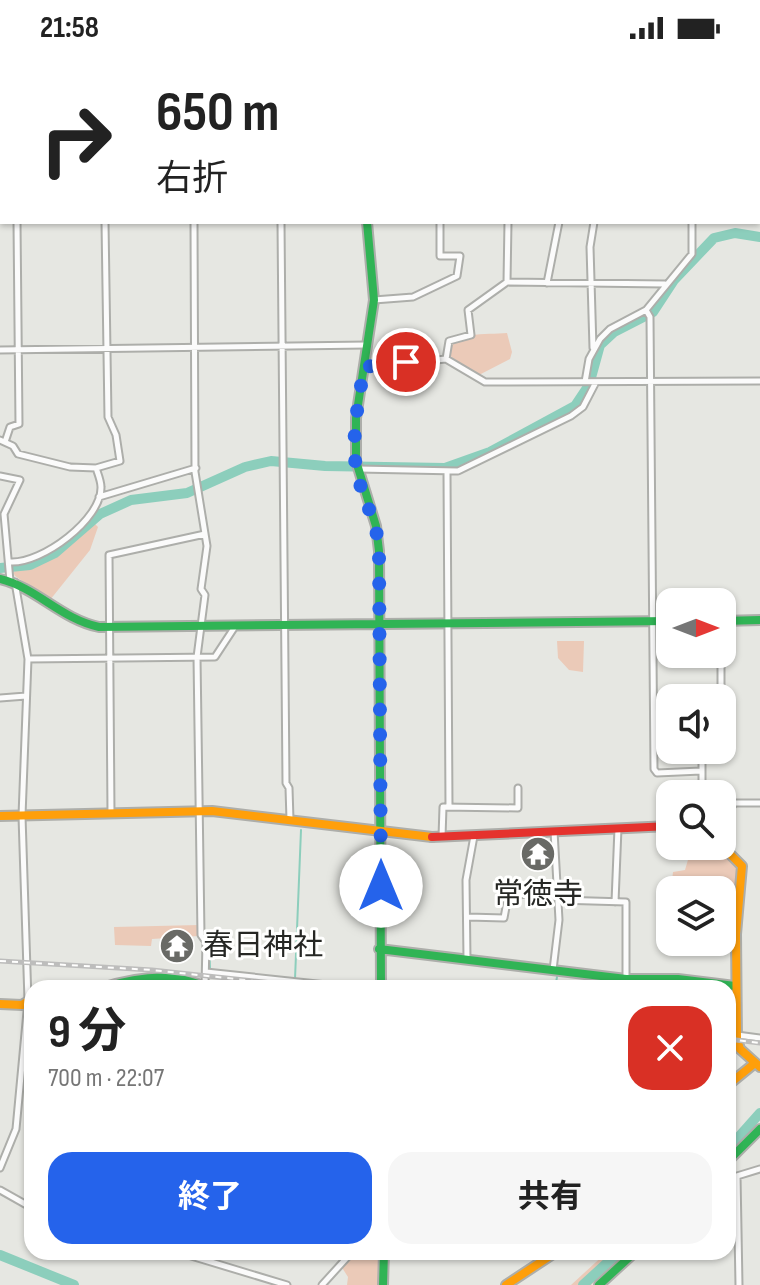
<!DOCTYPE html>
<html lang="ja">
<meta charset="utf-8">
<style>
:root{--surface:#fff;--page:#f6f6f6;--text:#222;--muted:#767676;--accent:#2563eb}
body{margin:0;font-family:"Sofia Sans Condensed","Noto Sans JP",sans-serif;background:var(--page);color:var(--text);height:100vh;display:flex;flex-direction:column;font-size:30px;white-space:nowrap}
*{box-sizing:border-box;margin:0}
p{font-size:26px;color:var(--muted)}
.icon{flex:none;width:44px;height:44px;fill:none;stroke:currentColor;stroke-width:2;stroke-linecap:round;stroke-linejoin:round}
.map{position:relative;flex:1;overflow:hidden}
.side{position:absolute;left:24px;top:924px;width:712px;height:280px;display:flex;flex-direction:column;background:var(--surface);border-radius:24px;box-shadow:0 2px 6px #0004}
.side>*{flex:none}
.guide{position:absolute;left:0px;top:0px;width:760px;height:168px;box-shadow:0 2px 6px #0004;background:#fff;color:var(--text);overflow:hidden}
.needle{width:52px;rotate:90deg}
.buttons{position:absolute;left:656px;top:532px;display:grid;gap:16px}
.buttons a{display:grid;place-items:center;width:80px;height:80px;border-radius:16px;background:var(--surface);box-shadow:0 2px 6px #0004;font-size:40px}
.pin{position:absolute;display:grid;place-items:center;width:68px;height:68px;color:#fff;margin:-34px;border:4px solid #fff;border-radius:50%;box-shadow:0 2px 8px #0007}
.me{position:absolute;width:88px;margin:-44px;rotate:0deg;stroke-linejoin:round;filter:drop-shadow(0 0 6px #0008)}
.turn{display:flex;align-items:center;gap:28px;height:168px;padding:0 24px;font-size:36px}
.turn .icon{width:104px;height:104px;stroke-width:2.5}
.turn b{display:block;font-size:56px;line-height:68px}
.round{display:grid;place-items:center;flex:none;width:84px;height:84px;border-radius:24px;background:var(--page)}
.headline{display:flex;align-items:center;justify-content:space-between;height:136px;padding:0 24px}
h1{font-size:48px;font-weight:700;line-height:60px}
.cta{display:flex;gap:16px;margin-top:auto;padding:16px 24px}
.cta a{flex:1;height:92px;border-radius:24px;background:var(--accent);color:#fff;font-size:32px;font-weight:700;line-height:92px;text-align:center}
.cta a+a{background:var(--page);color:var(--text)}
.status{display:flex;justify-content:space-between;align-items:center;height:56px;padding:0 40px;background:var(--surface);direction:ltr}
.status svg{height:22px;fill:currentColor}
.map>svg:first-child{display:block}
.green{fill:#ebcab8}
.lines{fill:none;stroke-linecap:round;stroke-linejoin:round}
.stream{stroke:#8ccebc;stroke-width:2}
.river{stroke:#8ccebc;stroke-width:10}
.street-casing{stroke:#adaeaa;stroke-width:9}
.fast-casing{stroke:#adaeaa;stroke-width:12}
.slow-casing{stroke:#adaeaa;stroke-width:12}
.jam-casing{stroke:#adaeaa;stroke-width:12}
.street{stroke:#fbfbfb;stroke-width:5}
.fast{stroke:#30b455;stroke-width:8}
.slow{stroke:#ff9f0a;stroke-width:8}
.jam{stroke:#e5322d;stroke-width:8}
.rail-casing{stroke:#bdbdbc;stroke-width:5}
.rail{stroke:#fffffe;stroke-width:2;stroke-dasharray:6;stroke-linecap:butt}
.route{stroke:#2563eb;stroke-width:14;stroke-dasharray:0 25.2}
.labels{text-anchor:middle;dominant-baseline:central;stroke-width:6;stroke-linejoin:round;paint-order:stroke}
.poi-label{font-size:30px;fill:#262724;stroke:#fffffe}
</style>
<div class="status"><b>21:58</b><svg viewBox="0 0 49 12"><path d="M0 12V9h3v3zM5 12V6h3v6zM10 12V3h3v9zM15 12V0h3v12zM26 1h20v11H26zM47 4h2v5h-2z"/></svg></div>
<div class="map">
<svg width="760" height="1229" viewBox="0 0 760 1229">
<rect width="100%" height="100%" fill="#e6e7e2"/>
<path class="green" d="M507,277L512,296L510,303L477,320L449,299C451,274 486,279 507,277Z
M94,467L98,471L90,494L50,544L15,520L13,516L59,496Z
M557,585H584L583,616L569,614L558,602Z
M692,790H718L739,811L740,832H731L730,841L722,842V834H671L673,816L685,814Z
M199,869V880L152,883L151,890L115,889L114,871Z
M353,1196H380L379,1229H347L348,1221L341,1210Z
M607,1196H626L591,1229H571Z"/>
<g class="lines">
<path class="stream" d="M758,69H760
M209,882L210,913
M384,916L387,932
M295,923L301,774
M555,932L557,921"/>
<path class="river" d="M0,512L30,509L55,497L100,458L131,444L187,437L245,411L271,405L325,410L445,412L490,396L575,350L589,329L600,289L614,276L653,256L674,224L714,182L735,177L760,181
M728,1093L760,1057
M0,1199L74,1229
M583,1229L619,1196"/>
<g class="street-casing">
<path id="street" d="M655,0L657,2
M708,0L711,2
M82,2V0
M171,2V0
M282,2V0
M365,2V0
M456,2V0
M524,2V0
M593,2V0
M758,25L760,26
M0,31L2,33
M194,166L195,416L207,490L201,533L205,539L197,601L201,879L206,886L205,930
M281,166L286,727L289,732L290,764
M507,226L508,166
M547,227L559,166
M374,244L413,241L457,220L460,200H440V166
M646,254L650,261L654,713L657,717L701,715
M593,292L590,191L594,166
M0,294L367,289
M446,303L449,285L471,279L468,254L507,226L665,228
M364,311L446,303L485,326L760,325
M585,326L589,303L600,283L610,273L646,254L692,198V166
M0,384L13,390L18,398L70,411L96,412L120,405L116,379L108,361L105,166
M5,386L10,371L19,368L17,166
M358,413L458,415L571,360L583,351L596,326
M447,417L449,751
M0,420L20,424L4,458L10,525
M99,441L196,412
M10,506C42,508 102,463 101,431C101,425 98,418 96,412
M721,598V642
M28,603L215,601L236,569
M0,642L26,640
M702,738V694
M111,757L109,499L205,478
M722,760L735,747H760
M442,781L443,751L518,752V732
M558,844L626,846V923
M615,846L618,772
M468,861L504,862L508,840L557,835
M467,903L466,824L474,780
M553,914L559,864L554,775
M206,916L355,932
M171,932L172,924
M737,979L760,982
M0,1112L16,1073L28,945L22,760L28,603L15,526
M737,1120L760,1113
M728,1123L737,1120L739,1229
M0,1134L32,1152
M178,1196L287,1229
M322,1229L352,1196"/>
</g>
<g class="fast-casing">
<path id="fast" d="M758,59H760
M0,85H2
M367,166L374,244L356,362V405L376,470L379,495L381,932
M0,523C37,532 61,563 99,571L670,565
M722,565L760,564
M379,893L626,923H678L735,930
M102,932C134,922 176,915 206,932
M728,1105L760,1073
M383,1229L384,1196
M599,1229L635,1196"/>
</g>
<g class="slow-casing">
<path id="slow" d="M0,760L212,755L432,781
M722,790L742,810L736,878L737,984L740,993L760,1011
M0,948L22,949L32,943
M728,1029L755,1007
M506,1229L556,1196"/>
</g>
<g class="jam-casing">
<path id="jam" d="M0,6H2
M432,781L670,770"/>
</g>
<use href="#street" class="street"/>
<use href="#fast" class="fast"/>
<use href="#slow" class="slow"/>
<use href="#jam" class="jam"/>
<g class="rail-casing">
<path id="rail" d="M0,905L152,914L319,932
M728,983L760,987"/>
</g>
<use href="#rail" class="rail"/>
</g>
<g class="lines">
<path class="route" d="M381,830L379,495C378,467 363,444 357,417C350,382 359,345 364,311L406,306"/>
</g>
<defs>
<g id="temple-disc" transform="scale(1.8)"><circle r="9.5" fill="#696a66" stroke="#fffffe"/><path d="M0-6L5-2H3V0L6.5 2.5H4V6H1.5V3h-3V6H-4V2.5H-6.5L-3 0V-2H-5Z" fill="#fff"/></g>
</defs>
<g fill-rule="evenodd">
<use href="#temple-disc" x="538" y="798"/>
<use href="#temple-disc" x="177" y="890"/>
</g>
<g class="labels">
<g class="poi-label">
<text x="538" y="839">常徳寺</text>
<text x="203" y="890" text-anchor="start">春日神社</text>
</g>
</g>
</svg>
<div class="buttons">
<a><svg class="needle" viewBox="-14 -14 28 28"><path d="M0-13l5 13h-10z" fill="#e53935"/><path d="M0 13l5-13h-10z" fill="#767676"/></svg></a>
<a><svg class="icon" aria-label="sound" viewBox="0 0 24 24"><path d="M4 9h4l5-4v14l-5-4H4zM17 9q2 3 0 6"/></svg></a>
<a><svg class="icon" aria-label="search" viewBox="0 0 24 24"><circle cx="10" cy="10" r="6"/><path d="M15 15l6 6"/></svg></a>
<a><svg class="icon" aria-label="layers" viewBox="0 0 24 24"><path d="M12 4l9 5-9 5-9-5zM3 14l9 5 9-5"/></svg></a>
</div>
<div class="pin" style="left:406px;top:306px;background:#d93025"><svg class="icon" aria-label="arrive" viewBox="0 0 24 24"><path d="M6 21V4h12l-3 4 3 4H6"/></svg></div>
<svg class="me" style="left:381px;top:830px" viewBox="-20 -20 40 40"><circle r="19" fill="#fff"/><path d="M0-13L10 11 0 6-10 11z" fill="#2563eb"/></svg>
<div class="guide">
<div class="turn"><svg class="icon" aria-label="right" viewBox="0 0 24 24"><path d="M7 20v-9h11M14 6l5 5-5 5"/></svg><div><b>650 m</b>右折</div></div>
</div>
<section class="side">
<div class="headline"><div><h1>9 分</h1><p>700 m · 22:07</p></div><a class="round" style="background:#d93025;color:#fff"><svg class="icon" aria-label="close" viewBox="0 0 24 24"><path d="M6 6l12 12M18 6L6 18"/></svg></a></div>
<div class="cta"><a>終了</a><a>共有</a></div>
</section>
</div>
